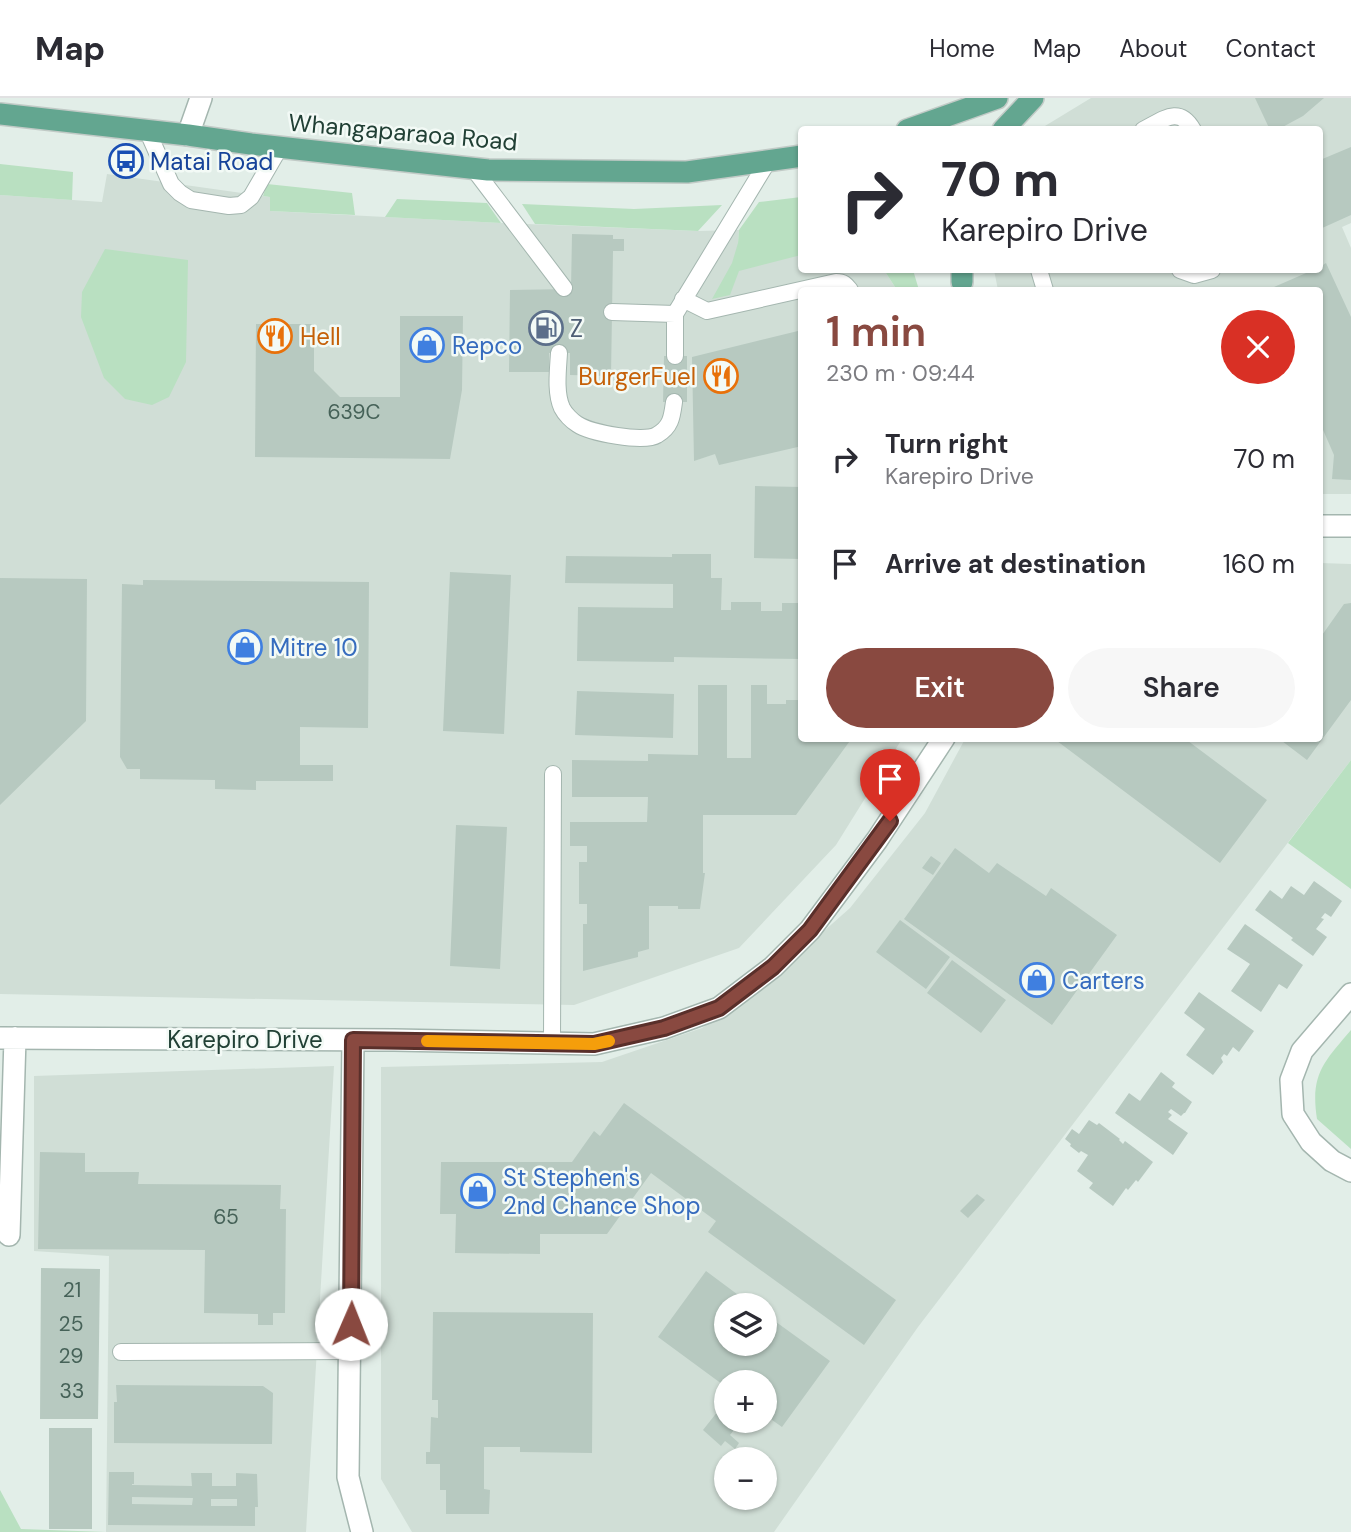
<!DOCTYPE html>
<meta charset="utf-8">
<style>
:root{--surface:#fff;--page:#f7f7f7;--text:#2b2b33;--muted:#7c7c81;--line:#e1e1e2;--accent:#894940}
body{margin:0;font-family:"DM Sans",sans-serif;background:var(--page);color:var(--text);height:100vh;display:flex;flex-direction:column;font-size:26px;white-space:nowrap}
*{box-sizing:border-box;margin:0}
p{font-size:23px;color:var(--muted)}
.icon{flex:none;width:38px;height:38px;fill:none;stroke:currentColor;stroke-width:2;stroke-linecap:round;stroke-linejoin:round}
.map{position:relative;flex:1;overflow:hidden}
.sheet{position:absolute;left:798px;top:189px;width:525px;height:455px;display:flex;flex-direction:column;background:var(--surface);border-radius:7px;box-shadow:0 2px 5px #0004}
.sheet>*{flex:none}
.hud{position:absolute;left:798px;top:28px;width:525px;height:147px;border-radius:7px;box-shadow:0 2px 5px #0004;background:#fff;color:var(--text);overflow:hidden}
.buttons{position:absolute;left:714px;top:1195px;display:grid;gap:14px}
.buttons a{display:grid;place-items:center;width:63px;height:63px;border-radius:50%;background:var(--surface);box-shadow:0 2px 5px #0004;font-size:35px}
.pin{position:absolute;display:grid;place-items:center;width:60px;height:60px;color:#fff;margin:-72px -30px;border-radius:50% 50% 50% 0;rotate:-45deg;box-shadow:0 0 7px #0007}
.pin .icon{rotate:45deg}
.me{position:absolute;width:77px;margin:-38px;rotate:1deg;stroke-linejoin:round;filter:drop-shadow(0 0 5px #0008)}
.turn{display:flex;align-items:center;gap:24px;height:147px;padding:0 28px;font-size:32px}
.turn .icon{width:91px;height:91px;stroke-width:2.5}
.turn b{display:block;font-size:49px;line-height:60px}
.round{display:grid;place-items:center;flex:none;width:74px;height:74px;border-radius:37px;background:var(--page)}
.head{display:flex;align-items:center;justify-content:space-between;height:119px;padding:0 28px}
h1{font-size:42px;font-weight:600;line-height:52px;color:var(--accent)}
.button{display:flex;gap:14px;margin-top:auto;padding:14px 28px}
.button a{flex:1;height:80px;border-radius:42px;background:var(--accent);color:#fff;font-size:28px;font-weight:600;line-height:80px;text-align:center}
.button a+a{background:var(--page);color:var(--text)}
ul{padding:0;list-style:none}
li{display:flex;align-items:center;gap:21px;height:105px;padding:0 28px}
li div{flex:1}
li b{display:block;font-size:26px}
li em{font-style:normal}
header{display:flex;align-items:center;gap:42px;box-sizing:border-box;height:98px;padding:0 35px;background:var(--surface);border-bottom:2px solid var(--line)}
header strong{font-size:33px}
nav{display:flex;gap:38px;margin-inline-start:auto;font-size:24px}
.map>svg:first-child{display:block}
.built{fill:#d0ded6;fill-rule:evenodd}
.green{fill:#b9e0c1}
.building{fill:#b7c9c0;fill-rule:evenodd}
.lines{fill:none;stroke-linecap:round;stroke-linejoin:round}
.lane-casing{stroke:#a4b6af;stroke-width:18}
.street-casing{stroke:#a4b6af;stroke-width:24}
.primary-casing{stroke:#c1cac6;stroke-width:24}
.lane{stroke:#fff;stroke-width:16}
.street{stroke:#fff;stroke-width:21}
.primary{stroke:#63a690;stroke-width:21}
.route-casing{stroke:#592f2a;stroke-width:18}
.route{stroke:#894940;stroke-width:12}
.slow{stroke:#f59e0b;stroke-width:12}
.labels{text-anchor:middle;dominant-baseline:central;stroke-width:5;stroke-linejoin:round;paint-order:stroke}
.number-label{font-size:21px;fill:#466258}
.street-label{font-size:24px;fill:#214035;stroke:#f3faf6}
.transit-label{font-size:24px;fill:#164399;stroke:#f3faf6;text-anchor:start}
.service-label{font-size:24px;fill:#4e5e75;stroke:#f3faf6;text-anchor:start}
.food-label{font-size:24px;fill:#c56008;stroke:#f3faf6;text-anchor:start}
.shop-label{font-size:24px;fill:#366cbe;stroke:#f3faf6;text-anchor:start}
</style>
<header>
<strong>Map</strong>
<nav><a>Home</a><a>Map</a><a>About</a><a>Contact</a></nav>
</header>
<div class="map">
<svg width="1351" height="1434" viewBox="0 0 1351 1434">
<rect width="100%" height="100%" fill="#e2eee8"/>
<path class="built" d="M1091,0H1351V125L1342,129L1351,150V396H1320V192H998L994,172H1320V32L1040,31Z
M107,76L270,99V113L501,125L698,133L739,132L738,145L801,143L802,172H884L897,192H802V640L902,641L836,747L739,850L574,907L0,896V97L102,104Z
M1320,465L1351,466V662L918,1229L774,1434H412L381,1381V969L602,964L702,930L772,879L850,810L925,715L965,641L1320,640ZM726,1208H765V1246H726ZM726,1284H765V1323H726ZM726,1362H765V1400H726Z
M334,968L306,1434H106L109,1158L34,1153V978Z"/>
<path class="green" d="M0,66L73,74L72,102L0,97Z
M267,86L352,95L355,117L270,113V99L263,98Z
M801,99V157L739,173L730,197L712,201L732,165L738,145L739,132L759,104Z
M397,101L487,105L501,125L385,119Z
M522,106L634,111L722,107L698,133L535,126Z
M105,151L188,162L186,264L169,299L152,307L125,301L104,280L81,219L82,194Z
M884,172H913L919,192H897Z
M1351,662V791L1288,745Z
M1351,932V1051L1317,1021C1310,976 1324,964 1351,932Z
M0,1392L21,1431L106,1434H0Z"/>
<path class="building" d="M1255,0H1324L1303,18L1277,32H1270Z
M1351,49V117L1320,131V62Z
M572,136L613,137V141H624V153H613L611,278L570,277V255H549V274H509L510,192L571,191Z
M1326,165L1351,219V382L1332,381L1334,357L1320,325V192H1267L1313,172H1320V169Z
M400,218H463L462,292L450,361L255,359L256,226H314V273L340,299H400Z
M802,232V348L719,367L715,356L694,363L692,259Z
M664,258H687V304H663Z
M755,388L802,389V461L754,460Z
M672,456H711V480H722L721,512H731V504H761V513H782V505H802V561L674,559V564L577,563L578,509L673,510V486L565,485L566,458L672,459Z
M450,474L511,477L504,636L443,633Z
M0,480L87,481L86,623L0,707Z
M143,482L369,484L368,630L300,629V667H333V683H256V692L215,691V682L140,681V671H127L120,659L122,486L143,487Z
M1351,505V602L1307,662L1278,640H1320V540L1344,506Z
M698,587H727V660H751V587H767V606H786V602H802V640H852L796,717H703V775H705L700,811H678V808H649V851L638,854V859L583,873V826H587V806H579V764H587V748H570V724H647L648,699H572V662L648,663V656L698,657Z
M577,593L674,596L673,640L575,637Z
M1053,640H1184L1267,702L1220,765Z
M456,727L507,729L500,871L450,868Z
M955,750L989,775L997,765L1046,798L1051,790L1117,837L1052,927L904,821Z
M931,758L941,765L933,777L922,770Z
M1314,783L1342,803L1331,819L1325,815L1321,820L1324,821L1316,831L1327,839L1313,858L1291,842L1293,840L1255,812L1270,792L1282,801L1291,788L1304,797Z
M900,822L950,859L926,891L876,854Z
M1245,826L1303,867L1287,891L1279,886L1261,914L1231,893L1250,866L1227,851Z
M952,862L1006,902L981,935L927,895Z
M1199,894L1254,933L1239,954L1233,949L1227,958L1224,956L1221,960L1223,964L1213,977L1186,957L1205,931L1184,915Z
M1161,974L1175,985L1172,989L1192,1004L1185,1015H1184L1181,1018L1171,1011L1168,1014L1172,1017L1168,1021L1188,1035L1173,1057L1115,1015L1129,995L1140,1003Z
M624,1005L896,1202L864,1247L708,1134L716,1123L651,1075L607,1136H540V1156L455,1155L456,1116H440L441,1064H572L594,1033L600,1038Z
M1089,1022L1097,1027L1099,1025L1120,1041L1119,1042L1123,1046L1125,1043L1153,1064L1138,1084L1136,1082L1128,1092L1126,1090L1113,1108L1089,1090L1093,1085L1077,1073L1088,1057L1081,1053L1079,1055L1070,1048L1071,1046L1065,1041L1072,1031L1079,1036Z
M40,1054L85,1055V1074H139L138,1086L281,1087L280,1111H286L285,1215H273V1227H258V1216L204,1215L205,1152L38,1151Z
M977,1096L985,1102L968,1120L960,1113Z
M41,1170L100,1171L98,1321H40Z
M706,1173L753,1208H726V1246H765V1216L830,1263L782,1329L765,1317V1284H726V1289L658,1239Z
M433,1214L593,1215L592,1355L520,1354V1349H484V1391L490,1392L489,1416H446V1392H440V1366H426V1354H430L431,1319L438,1320V1302H432Z
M116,1287L263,1288L273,1295L272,1346L114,1345V1304H117Z
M718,1313L726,1319V1323H731L737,1328L730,1337L739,1345L735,1351L725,1343L721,1348L703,1332Z
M49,1330H92V1431H49Z
M109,1374H134V1386H132V1387L192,1388L191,1375H212V1388H236V1375L257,1376L258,1409H255V1428L108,1427ZM132,1399L193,1400L192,1407L132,1406ZM211,1401H237V1408H211Z"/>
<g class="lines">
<g class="lane-casing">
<path id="lane" d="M147,32L171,86L180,95L191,102L229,108L241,107L251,99L280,49
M1143,32C1163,22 1179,7 1193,32
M473,70L564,190
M1039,172L1045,192
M1180,172L1194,177L1212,172
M683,201L707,213L836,184C844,184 846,187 850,192
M612,214L675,216L768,63
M675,216V258
M559,255C558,272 555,295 562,310C565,316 572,323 577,326C590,335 644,345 657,337C671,329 672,319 674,304
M552,945L553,676
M121,1254L350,1253"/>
</g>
<g class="street-casing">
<path id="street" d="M188,37L201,0
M1320,428H1351
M1351,896L1302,953L1291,982L1293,1016L1311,1044L1332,1063L1351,1073
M0,940L394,942L594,946L664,930L719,910L773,869L810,832L877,742L944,640
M353,942L348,1379L362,1434
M9,1137L15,940"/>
</g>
<g class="primary-casing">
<path id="primary" d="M0,16L188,37L251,46L488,72L687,74L802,58
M907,32L997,0
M1003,32L1033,0
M962,184V172"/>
</g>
<use href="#lane" class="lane"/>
<use href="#street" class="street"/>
<use href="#primary" class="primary"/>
</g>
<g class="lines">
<g class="route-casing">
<path id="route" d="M351,1226L353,942L594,946L664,930L719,910L773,869L810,832L890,723"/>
</g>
<use href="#route" class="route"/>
<path class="slow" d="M427,943L594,946L609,943"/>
</g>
<defs>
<g id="bus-ring" transform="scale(1.75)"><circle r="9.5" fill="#f3faf6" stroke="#1a4fb4" stroke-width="1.5"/><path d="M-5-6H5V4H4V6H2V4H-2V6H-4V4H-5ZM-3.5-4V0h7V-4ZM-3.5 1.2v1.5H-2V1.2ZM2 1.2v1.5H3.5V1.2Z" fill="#1a4fb4"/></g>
<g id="fuel-ring" transform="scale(1.75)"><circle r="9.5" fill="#f3faf6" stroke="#5c6f8a" stroke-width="1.5"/><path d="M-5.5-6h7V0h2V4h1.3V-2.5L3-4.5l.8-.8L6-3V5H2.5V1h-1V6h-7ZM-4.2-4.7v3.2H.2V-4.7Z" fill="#5c6f8a"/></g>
<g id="restaurant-ring" transform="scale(1.75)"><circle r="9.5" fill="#f3faf6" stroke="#e8710a" stroke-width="1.5"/><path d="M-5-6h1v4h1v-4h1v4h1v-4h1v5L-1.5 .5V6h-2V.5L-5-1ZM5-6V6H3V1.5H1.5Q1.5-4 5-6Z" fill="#e8710a"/></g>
<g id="shop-ring" transform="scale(1.75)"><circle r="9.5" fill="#f3faf6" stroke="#3f7fe0" stroke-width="1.5"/><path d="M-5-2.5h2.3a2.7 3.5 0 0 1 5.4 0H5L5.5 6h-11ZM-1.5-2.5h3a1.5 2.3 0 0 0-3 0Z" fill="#3f7fe0"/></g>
</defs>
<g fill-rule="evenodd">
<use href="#bus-ring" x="126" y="63"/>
<use href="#fuel-ring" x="546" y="230"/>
<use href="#restaurant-ring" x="275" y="238"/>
<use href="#shop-ring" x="427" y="247"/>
<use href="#restaurant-ring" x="721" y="278"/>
<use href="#shop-ring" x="245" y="549"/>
<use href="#shop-ring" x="1037" y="882"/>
<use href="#shop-ring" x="478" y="1093"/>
</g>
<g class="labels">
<g class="number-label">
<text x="354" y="314">639C</text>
<text x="226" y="1119">65</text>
<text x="72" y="1192">21</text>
<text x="71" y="1226">25</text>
<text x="71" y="1258">29</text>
<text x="72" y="1293">33</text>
</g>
<g class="street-label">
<text transform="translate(403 34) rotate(5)">Whangaparaoa Road</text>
<text x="245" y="941">Karepiro Drive</text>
</g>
<g class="transit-label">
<text x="150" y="63">Matai Road</text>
</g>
<g class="service-label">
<text x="570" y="230">Z</text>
</g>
<g class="food-label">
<text x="300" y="238">Hell</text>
<text x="696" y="278" text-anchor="end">BurgerFuel</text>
</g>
<g class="shop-label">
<text x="452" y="247">Repco</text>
<text x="270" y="549">Mitre 10</text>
<text x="1062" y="882">Carters</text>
<text x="503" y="1079">St Stephen's<tspan x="503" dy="28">2nd Chance Shop</tspan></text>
</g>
</g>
</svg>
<div class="buttons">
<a><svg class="icon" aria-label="layers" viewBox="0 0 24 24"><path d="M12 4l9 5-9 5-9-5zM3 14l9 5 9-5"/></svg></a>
<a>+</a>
<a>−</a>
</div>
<div class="pin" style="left:890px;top:723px;background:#d93025"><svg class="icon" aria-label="arrive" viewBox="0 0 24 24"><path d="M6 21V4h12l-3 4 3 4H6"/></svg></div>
<svg class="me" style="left:351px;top:1226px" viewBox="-20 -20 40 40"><circle r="19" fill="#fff"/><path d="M0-13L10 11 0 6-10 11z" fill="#894940"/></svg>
<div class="hud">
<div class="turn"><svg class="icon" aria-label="right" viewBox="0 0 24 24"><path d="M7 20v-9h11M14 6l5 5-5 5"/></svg><div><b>70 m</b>Karepiro Drive</div></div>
</div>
<section class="sheet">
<div class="head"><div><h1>1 min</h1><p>230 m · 09:44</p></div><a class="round" style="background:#d93025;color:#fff"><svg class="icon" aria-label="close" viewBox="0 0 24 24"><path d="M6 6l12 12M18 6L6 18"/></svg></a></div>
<ul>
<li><svg class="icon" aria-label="right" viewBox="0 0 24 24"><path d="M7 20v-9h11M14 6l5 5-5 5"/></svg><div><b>Turn right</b><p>Karepiro Drive</p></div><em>70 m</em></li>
<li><svg class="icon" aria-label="arrive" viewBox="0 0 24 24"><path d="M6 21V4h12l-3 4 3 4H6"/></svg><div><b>Arrive at destination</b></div><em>160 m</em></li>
</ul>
<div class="button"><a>Exit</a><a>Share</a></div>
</section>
</div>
